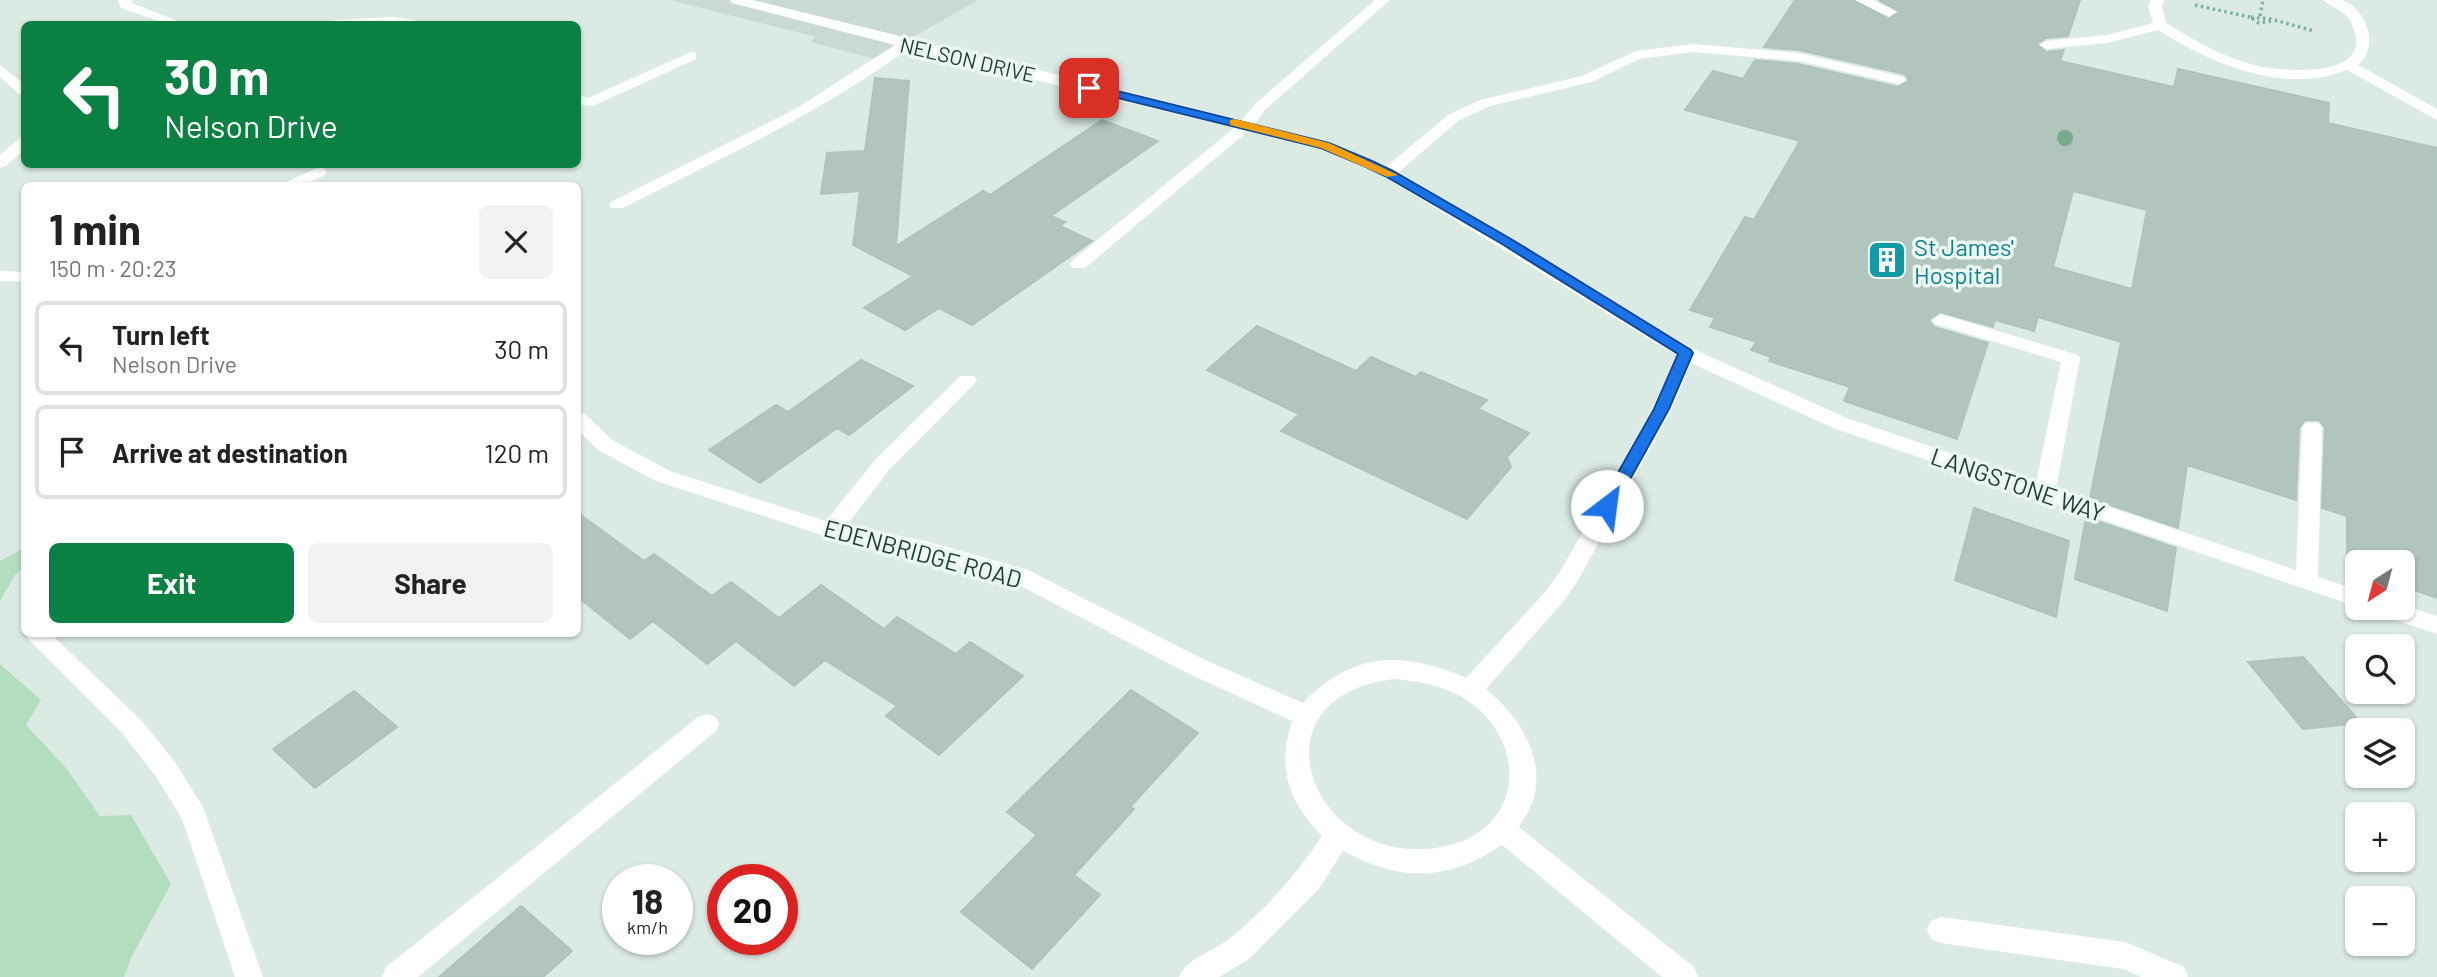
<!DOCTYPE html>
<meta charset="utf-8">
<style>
:root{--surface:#fff;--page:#f2f2f2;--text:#222;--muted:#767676;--line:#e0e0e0;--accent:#0b8043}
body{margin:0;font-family:Barlow,sans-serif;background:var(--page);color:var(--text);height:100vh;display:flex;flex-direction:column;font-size:26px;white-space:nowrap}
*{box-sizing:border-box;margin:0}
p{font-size:23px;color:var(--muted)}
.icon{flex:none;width:38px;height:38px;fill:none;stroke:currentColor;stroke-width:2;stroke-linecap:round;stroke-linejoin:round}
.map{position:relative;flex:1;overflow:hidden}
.sheet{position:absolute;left:21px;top:182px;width:560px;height:455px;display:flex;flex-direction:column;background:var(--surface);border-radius:10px;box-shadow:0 2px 5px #0004}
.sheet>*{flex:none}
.top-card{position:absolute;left:21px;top:21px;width:560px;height:147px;border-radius:10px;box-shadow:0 2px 5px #0004;background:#0b8043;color:#fff;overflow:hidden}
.needle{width:46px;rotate:216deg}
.fabs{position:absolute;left:2345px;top:550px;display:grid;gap:14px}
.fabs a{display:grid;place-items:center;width:70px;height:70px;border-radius:10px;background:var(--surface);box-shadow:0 2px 5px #0004;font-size:35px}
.speed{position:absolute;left:602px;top:864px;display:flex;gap:14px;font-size:35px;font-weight:700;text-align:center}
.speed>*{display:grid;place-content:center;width:91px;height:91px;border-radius:50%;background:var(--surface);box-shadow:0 2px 5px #0004;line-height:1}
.speed small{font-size:18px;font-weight:400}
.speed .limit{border:10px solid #d22;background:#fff;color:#111}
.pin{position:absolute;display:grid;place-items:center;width:60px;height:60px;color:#fff;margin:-30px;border-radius:14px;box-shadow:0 4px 10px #0006}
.me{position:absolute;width:77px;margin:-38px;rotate:30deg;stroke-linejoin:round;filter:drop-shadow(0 0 5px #0008)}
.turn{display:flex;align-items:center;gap:24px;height:147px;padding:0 28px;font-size:32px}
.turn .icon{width:91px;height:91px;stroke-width:2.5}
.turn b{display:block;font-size:49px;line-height:60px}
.round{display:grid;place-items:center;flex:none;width:74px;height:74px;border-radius:10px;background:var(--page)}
.head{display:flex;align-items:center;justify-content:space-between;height:119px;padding:0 28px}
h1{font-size:42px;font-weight:700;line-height:52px}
.primary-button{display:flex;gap:14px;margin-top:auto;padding:14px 28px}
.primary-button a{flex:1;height:80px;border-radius:10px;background:var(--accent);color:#fff;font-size:28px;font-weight:700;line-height:80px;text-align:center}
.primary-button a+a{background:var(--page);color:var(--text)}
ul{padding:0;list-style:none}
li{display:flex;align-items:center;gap:21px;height:94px;margin:0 14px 10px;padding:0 14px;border:4px solid var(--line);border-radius:10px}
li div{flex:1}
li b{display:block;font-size:26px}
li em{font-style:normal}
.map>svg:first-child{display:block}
.built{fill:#cadad3}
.green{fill:#b2debf}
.building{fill:#b1c5bd;stroke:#aec4bb;stroke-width:2;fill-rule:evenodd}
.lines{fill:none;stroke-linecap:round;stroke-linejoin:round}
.path{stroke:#79b1a1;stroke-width:3.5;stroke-dasharray:2.5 3.5;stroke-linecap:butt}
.minor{fill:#fff;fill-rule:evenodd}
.tree{fill:#77a98d}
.route{fill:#1a73e8;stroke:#114b97;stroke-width:2}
.slow{fill:#f59e0b}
.labels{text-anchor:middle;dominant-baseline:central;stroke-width:7;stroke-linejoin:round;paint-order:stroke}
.far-street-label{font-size:21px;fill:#1d3a33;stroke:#ecf7f2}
.culture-label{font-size:24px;fill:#0d838f;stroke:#ecf7f2;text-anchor:start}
.street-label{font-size:24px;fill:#1d3a33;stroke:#ecf7f2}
</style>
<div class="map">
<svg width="2437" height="977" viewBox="0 0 2437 977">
<rect width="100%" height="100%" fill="#dceae4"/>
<path class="built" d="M670,0H978L875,59L810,42L816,37Z"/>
<path class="green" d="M24,548V567L15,575L0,601V561Z
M0,664L41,700L26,725L66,768L100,816L131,815L171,884L132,956L124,977H0Z"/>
<path class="building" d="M1795,0H1853L1889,19L1899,11L1879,0H2080L2068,36L2046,38L2037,44L2046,52L2064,50L2060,61L2174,87L2178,69L2329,103L2328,123L2437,148V598L2403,586V562H2357V571L2347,567V516L2322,508L2325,428L2319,420H2305L2299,428L2296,500L2187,465L2178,528L2090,498L2121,342L2038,317L2034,331L1995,320L1993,327L1940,312L1929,320L1934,327L1988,343L1957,439L1844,401L1850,387L1769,361L1771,357L1751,350L1756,342L1710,327L1715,318L1690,310L1745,217L1754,220L1800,141L1685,110L1713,71L1743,79L1755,60L1798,64L1898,87L1909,81L1905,74L1799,50L1764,47ZM2073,191L2147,210L2132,289L2053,267Z
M875,78L909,81L896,246L983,191L990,195L1102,120L1158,141L1051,216L1065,222L1060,226L1092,241L972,325L939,308L905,330L864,308L913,276L853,245L860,191L821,194L827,153L865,151Z
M1257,326L1356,371L1371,357L1416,377L1421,372L1487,400L1478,409L1529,433L1507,457L1511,467L1467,519L1281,431L1299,414L1207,370Z
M861,360L913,386L849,435L837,428L760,483L709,450L776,405L788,412Z
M1974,508L2069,541L2056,617L1955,580Z
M578,513L644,561L654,554L712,596L731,582L779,618L821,585L884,629L897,617L956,654L970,642L1023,676L939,755L886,716L897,706L825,660L794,686L736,641L707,664L653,621L630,639L578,597Z
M2086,517L2176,548L2167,611L2075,579Z
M2303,657L2361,723L2303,729L2248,662Z
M1131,690L1198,733L1130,807L1134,809L1074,875L1100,895L1032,969L961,912L1037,835L1007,812Z
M354,691L397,727L315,788L273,749Z
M521,906L572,951L543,977H439Z"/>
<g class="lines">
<path class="path" d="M2195,5L2250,17
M2260,16L2263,0
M2271,21L2259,23L2250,17L2271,19L2314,31"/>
<path class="minor" d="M118,0H132V3L185,24H167L121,8Z
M730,0H753L1242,120L1255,104L1375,0H1390L1265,110L1255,124L1330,142L1387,166L1448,115L1480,100L1582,76L1636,51L1693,44L1798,53L1904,77L1906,80L1899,84L1798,61L1693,52L1639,59L1592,82L1490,106L1458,121L1399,172L1693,349L1847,418L2036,482L2061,362L1935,324L1932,320L1941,314L2078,355L2080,359L2056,489L2296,570L2302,428L2305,423H2319L2322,428L2318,577L2357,590L2358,607L1833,428L1691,363L1672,409L1577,582L1563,602L1486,689C1517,714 1545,755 1534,798C1531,808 1524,818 1519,827L1694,967L1698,977H1662L1502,845C1447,882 1401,882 1343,851L1318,890L1249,959L1219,977H1179C1187,957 1214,952 1230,938C1266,909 1297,874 1322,836C1288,801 1277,768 1292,721L1187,673L1013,582L929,558L831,538L656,481L598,450L578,430V412L585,414L612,440L670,471L826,521L875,460L960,376H974L977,380L974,384L889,470L847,525L929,542L1028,570L1203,659L1303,703C1354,651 1402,651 1466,678L1547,590L1561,570L1652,409L1676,355L1383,176L1320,148L1248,131L1085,268H1073L1070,264L1073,260L1234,128L908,49C820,113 720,159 623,208H611L609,205L611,202L797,108L895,45L732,3ZM1394,679C1418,681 1439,685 1460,696C1528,734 1528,828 1446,846C1314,875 1243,697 1394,679Z
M1855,0H1873L1897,12L1890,16L1885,15Z
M2151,0H2165L2162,6L2166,23C2194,40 2222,57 2254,65C2277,71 2361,79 2356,39C2355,33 2353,25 2349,19C2343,10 2331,7 2323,0C2329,0 2336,0 2341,0C2367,8 2380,47 2358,65L2437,109V120L2347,70C2283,95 2212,64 2158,30L2107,43L2046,49L2039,45L2046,41L2107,35L2153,23L2148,6Z
M393,17L416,20L423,24H328L335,20Z
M691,52L696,53V59L593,106L578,104V95L588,98Z
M0,65L24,84V95L19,94L0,77Z
M24,137V150L6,166L0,168V155L19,139Z
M319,167L325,169L327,172L325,175L301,186H278Z
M0,271L24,272V282L0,281Z
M2403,605L2437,616V634L2374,613L2371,607H2403Z
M26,634H51L140,719L175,762L203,807L263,977H235L182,819L157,778L122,733L29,640Z
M707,714L716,717L719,724L716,731L418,977H382L386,967L698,717Z
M1941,917L2125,942L2184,967L2188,977H2141L2124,969L1941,943L1931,939L1927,930L1931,921Z"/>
</g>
<circle class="tree" cx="2065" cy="138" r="8"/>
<path class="route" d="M1089,84L1329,143L1372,161L1393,171L1511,239L1691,350L1693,353L1669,409L1613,510L1607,512L1599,506L1654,409L1678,354L1502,244L1385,176L1364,166L1321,148L1085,90V85Z"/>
<path class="slow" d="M1235,119L1329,143L1398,175L1387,177L1321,148L1230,125V120Z"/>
<defs>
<g id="building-square" transform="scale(2.0125)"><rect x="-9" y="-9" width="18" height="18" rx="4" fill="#0f9aa8" stroke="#ecf7f2"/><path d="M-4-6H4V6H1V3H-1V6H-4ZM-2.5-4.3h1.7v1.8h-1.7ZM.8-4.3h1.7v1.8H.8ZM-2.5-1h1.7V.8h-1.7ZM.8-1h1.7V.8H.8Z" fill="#fff"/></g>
</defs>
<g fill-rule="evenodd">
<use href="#building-square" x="1887" y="260"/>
</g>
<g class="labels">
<g class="far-street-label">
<text transform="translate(968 59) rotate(13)">NELSON DRIVE</text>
</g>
<g class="culture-label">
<text x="1914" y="246">St James'<tspan x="1914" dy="28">Hospital</tspan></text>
</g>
<g class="street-label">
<text transform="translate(2018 484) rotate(19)">LANGSTONE WAY</text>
<text transform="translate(923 553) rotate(15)">EDENBRIDGE ROAD</text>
</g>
</g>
</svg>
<div class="fabs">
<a><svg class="needle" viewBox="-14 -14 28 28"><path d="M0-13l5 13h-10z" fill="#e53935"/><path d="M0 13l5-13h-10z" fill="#767676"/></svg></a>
<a><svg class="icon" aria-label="search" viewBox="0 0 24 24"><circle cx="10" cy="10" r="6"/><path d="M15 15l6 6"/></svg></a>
<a><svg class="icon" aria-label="layers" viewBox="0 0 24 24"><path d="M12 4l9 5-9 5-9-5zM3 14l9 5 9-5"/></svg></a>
<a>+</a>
<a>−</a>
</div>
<div class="speed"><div>18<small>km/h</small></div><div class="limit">20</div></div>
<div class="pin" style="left:1089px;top:88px;background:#d93025"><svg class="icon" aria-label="arrive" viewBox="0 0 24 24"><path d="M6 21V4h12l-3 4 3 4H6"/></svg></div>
<svg class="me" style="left:1607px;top:506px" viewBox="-20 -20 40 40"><circle r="19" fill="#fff"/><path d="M0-13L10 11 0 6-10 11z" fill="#1a73e8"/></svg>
<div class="top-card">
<div class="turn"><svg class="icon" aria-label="left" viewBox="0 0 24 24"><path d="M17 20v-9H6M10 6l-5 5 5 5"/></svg><div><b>30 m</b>Nelson Drive</div></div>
</div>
<section class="sheet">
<div class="head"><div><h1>1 min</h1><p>150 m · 20:23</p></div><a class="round"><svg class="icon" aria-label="close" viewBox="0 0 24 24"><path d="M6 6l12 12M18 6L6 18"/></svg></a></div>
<ul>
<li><svg class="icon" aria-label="left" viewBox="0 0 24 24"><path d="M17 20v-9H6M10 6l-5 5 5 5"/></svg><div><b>Turn left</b><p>Nelson Drive</p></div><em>30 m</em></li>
<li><svg class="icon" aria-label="arrive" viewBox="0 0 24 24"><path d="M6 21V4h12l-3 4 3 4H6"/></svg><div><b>Arrive at destination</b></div><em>120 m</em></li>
</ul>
<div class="primary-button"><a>Exit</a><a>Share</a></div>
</section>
</div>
